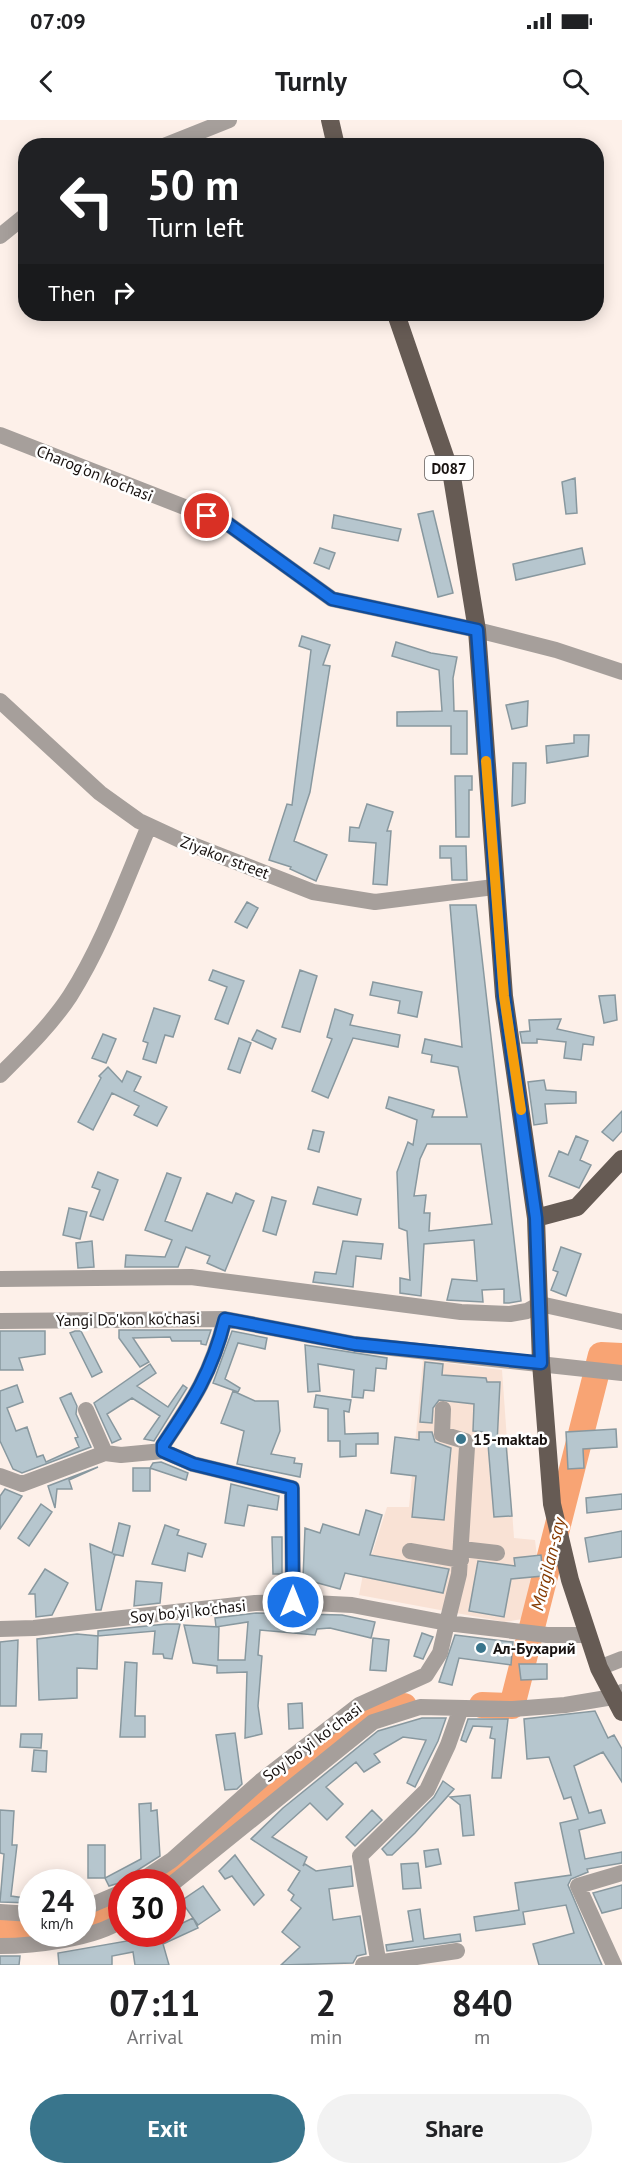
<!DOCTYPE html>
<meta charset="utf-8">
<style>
:root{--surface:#fff;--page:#f2f2f2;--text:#202124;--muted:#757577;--accent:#39758c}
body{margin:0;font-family:"PT Sans",sans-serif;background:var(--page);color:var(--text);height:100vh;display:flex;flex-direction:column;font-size:22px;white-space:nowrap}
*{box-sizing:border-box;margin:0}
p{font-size:20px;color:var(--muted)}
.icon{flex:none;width:33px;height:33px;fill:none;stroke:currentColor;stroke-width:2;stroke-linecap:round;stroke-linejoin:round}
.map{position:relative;height:1845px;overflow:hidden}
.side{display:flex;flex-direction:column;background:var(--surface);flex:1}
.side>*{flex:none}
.hud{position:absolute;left:18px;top:18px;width:586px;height:183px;border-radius:24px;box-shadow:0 3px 15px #0003;background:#202124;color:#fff;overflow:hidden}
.speed{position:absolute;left:18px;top:1749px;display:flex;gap:12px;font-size:30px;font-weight:700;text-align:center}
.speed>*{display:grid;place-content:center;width:78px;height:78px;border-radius:50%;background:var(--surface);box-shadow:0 3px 15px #0003;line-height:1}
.speed small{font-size:15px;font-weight:400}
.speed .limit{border:9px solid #d22;background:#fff;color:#111}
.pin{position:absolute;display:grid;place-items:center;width:51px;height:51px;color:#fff;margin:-26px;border:3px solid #fff;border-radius:50%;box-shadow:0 2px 6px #0007}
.me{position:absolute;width:66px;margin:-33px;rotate:0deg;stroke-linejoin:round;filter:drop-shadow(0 0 4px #0008)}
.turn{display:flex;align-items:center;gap:21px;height:126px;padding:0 30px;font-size:27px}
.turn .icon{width:78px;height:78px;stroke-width:2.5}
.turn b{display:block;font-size:42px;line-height:51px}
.then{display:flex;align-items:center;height:57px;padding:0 30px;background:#0003;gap:12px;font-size:22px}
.eta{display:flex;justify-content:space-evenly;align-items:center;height:102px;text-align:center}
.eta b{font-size:36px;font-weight:700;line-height:42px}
.action{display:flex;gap:12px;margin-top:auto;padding:12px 30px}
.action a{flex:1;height:69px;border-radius:36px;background:var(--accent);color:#fff;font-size:24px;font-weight:700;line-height:69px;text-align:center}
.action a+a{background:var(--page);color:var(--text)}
.status{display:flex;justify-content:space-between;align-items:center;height:42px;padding:0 30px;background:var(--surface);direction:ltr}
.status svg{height:16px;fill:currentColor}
header{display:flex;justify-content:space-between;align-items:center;height:78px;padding:0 30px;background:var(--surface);font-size:27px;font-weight:700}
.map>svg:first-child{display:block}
.built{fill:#f9e2d5}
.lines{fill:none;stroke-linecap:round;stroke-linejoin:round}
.river{stroke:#f8a474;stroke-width:26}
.building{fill:#b6c6ce;stroke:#88989f;stroke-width:1.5;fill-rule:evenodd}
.minor{stroke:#a69f9b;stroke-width:16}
.major{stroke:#665b54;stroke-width:18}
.route-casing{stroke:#114b97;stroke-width:15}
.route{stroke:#1a73e8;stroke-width:10}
.slow{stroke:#f59e0b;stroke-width:10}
.poi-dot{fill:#39758c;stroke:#fff;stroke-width:2}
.labels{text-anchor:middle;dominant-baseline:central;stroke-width:5;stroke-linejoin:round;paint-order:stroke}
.shield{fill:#fff;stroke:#5d5958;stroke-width:1.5}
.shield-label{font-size:15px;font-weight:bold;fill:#181210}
.street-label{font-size:16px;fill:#181210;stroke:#fff}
.poi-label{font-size:16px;font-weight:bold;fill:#181210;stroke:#fff;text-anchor:start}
.water-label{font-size:18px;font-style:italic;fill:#853a00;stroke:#fff}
</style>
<div class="status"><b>07:09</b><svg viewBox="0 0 49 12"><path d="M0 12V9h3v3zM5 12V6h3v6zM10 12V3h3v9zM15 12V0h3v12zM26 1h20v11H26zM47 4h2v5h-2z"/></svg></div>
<header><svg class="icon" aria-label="back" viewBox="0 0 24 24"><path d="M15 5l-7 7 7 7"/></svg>Turnly<svg class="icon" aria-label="search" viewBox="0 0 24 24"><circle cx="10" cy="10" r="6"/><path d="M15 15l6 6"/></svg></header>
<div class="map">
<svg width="622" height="1845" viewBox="0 0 622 1845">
<rect width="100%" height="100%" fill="#fdf0e9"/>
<path class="built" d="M423,1240L502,1250L514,1418L535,1420L544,1495L505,1502L359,1475L367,1434H372L387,1387H409Z"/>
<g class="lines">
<path class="river" d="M482,1585L512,1586L601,1235L622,1236
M159,1762L368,1595L404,1586
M82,1796L122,1788
M0,1805L32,1806"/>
</g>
<path class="building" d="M575,358L577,393L566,394L562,362Z
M433,391L453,473L438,477L418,394Z
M334,395L401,409L398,421L332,408Z
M320,428L335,433L329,449L314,443Z
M582,428L585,444L516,460L513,444Z
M302,516L330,525L323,545L330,546L310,672L294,721L327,735L316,761L290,749L291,747L269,740L287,684L292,685L311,530L299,526Z
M396,522L431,533L457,537L453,558L454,591H467V634H451V606H397V592L442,591L439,550L392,536Z
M528,581L527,606L512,609L506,585Z
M574,615H589L588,636L547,643L546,626L574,623Z
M513,643H526L525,683L512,686Z
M455,656H472V670H469V717H456Z
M367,684L393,692L387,711H391L387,765L373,764L376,723L349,721L350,707L359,708Z
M440,726H466L467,760H452L451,738H440Z
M247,782L258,788L247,808L235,802Z
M450,785H476L521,1181L509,1183H504V1169L482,1170L483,1182L447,1180L452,1159L477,1161L474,1120L424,1124L421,1176L400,1173V1158L410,1160L407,1111L399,1108L397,1052L408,1022L413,1025L417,1000L386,988L389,977L434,990L432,997H467L458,947L431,942L432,935L422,933L425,919L462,927ZM427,1024H481L492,1104L429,1111L430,1093H424L426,1075L414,1076L420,1039Z
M213,850L244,861L228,904L215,899L227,867L209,860Z
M300,850L317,856L300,912L282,907Z
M373,862L422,872L417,897L398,893L400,881L370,875Z
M615,875L617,900L604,903L599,876Z
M154,888L180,896L173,917L165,915L156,943L143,939L148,923L143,921Z
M335,889L353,895L350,905L400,915L398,927L353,918L328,978L312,971L332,919L327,917Z
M561,899L557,909L594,917L593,925L583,924L581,940L564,938L566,922L537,919V923H522L520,912L530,911L529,900Z
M257,910L276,919L272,929L252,920Z
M103,914L116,919L106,943L92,938Z
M239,918L251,923L240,953L228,949Z
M108,947L122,962L127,951L141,957L134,971L167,987L157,1006L134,995L139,986L112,973L93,1010L78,1002L101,958L99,956Z
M544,960L546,970L576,972V983L545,984L547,1003L534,1005L528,962Z
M622,991V1011L613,1021L602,1012Z
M313,1010L324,1012L319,1032L308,1029Z
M576,1016L588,1021L580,1040L591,1045L579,1068L549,1056L559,1031L568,1035Z
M98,1052L118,1060L103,1100L90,1096L100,1070L92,1067Z
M167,1053L181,1058L165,1101L192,1111L207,1073L232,1083L236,1073L254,1081L225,1151L207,1143L210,1136L186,1127L178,1147H125L126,1135L165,1137L172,1120L145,1110Z
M318,1067L361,1079L357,1095L313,1084Z
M272,1077L286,1081L276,1115L263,1111Z
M69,1088L87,1092L80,1119L63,1115Z
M92,1121L94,1147L78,1148L76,1123Z
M343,1121L383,1124L381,1139L356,1136L353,1167L313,1162L315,1152L336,1154Z
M561,1127L581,1134L566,1176L551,1170L558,1152L553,1150Z
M119,1210H211L206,1225L201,1224V1221H172L170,1217L133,1218L149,1242L140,1247L119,1218Z
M0,1211H45V1234L19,1238L23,1250H0Z
M75,1211H81L102,1252L92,1257L70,1213Z
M232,1211L267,1218L265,1229L238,1223L225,1259L240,1268L238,1272L213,1263Z
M305,1225L387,1238L386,1249L376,1248L374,1271L364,1270L363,1278L352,1277L354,1250L318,1244L320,1271L308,1272Z
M425,1242L443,1244L442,1255L486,1258L487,1262H500L497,1324L506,1323L512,1396L494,1397L487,1312L473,1311L474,1284L439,1280L433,1288L432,1303L420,1302Z
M150,1244L156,1253L137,1266L168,1287L183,1265L187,1268L154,1321L144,1319L160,1296L132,1278L107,1294L121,1319L112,1323L94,1283Z
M17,1265L23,1282L7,1288L16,1311L27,1307L37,1337L43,1335L46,1342L79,1327L75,1318L78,1317L60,1278L71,1273L77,1286L76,1294L91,1327L22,1353L13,1349L0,1321V1271Z
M233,1271L255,1281H278L280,1311L271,1334L295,1338L294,1343L302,1344L300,1357L237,1344L244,1311L221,1303Z
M316,1275L351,1280L349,1292L344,1291L345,1314L378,1313V1324H356V1336L340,1337V1321H328V1289L314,1287Z
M616,1309L617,1327L583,1329L584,1348L568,1349L566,1312Z
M419,1312H432L435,1322L451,1328L444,1400L412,1397L416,1356L391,1353L395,1317L419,1320Z
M161,1342L188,1353L186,1360L150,1348L153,1343Z
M98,1347L69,1360L72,1369H57L55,1388L48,1366Z
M133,1348H150V1371H133Z
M231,1364L279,1376L277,1390L248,1385L244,1406L225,1403Z
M5,1369L22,1376L0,1409V1376Z
M622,1374V1389L587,1393L586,1378Z
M41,1384L52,1392L29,1426L18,1418Z
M366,1390L382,1395L370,1435L449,1449L443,1473L345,1453L340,1469L303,1459L305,1408L320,1413L323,1404L359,1415Z
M119,1403L130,1406L123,1436L113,1434L115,1435L101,1490H96L90,1424L112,1433Z
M165,1405L179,1410L177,1415L206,1424L202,1437L188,1433L185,1451L152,1444Z
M622,1411V1437L589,1442L585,1418Z
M272,1417H282V1454H273Z
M541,1435L543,1456L511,1459L504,1497L469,1491L478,1441L515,1446L514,1438Z
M45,1449L68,1463L52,1495L36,1497L35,1474H29Z
M136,1461L162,1463L160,1483L134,1486Z
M256,1493L342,1495L375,1502L371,1518L330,1508L317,1509L315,1515L260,1510L258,1535L262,1536L258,1586L262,1614L245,1618L247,1552L217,1553V1546L193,1543L184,1505L219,1507L218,1540H245L248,1502L216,1507L215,1498Z
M166,1504H180L172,1539L164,1538L163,1534H153L155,1511L98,1516V1511Z
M422,1513L433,1517L423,1539L414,1536Z
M77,1514L98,1516L97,1549L77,1548V1578L39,1580L37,1519Z
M455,1515L513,1522L511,1545L459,1538L452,1565L439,1562Z
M373,1518L389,1520L386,1551L370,1550Z
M18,1520L16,1586H0V1522Z
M125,1542L137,1543L135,1596H145V1617H120Z
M519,1544H547V1559L521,1560Z
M302,1583L303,1608L289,1609L288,1584Z
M595,1591L608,1618L614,1615L622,1629V1662L603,1632L574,1646L589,1693L601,1690L605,1703L579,1710L585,1739L622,1732V1743L587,1749L588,1752L571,1759L568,1765L602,1845H539L533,1824L574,1813L566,1785L523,1792L525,1804L476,1811L474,1797L519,1790L515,1763L571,1755L560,1703L578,1699L571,1677L564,1679L549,1637L527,1639L524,1599Z
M422,1598H446L438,1621L415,1667L407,1663L426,1620L403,1617L374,1634L380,1642L364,1652L356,1642L326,1667L343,1684L327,1700L310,1683L272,1717L307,1737L303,1746L305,1744L316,1751L351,1746L353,1766L329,1769L333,1800L360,1796L366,1834L357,1836L353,1843L281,1845L300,1827L282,1812L301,1788L291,1780L294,1775L288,1770L300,1751L251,1719L283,1688L378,1611Z
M468,1599H508L501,1658H492L495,1619L490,1618L492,1607L473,1606L466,1622L461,1620Z
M235,1613L242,1664L237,1669L225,1670L216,1615Z
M21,1614H42L41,1628L20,1627Z
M34,1630L47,1631L46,1652L32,1651Z
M443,1661L454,1669L415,1713L392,1735H387L382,1729L434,1677Z
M470,1675L474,1715L463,1716L460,1685L450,1677Z
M151,1683V1691L157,1690L160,1736L133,1753L129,1760L109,1766L105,1758L141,1739L139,1684Z
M0,1690L14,1691L12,1725H17L11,1776L32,1779V1783L0,1782L4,1734L0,1733Z
M372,1690L382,1700L355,1726L346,1717Z
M88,1725H105V1758H88Z
M438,1729L441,1744L426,1747L424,1731Z
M235,1735L264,1775L254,1785L232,1756L225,1759L219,1751Z
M418,1743L421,1768L403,1769L401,1744Z
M622,1765V1788L602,1793L593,1773Z
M203,1766L220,1790L198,1805L181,1781Z
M420,1789L424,1819L460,1814L461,1821L387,1831L386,1825L413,1821L408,1791Z
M193,1798L198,1808L163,1824L169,1845H135L133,1832L112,1836V1845H59L58,1833L138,1819L139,1823L160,1814H172V1808Z
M0,1836H20L19,1845H0Z"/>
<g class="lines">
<path class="minor" d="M164,26L229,0
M0,116L26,95
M0,315L228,404L332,479L477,510L556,530L622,552
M0,581L100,673L139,701L180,720L313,772L375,782L494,767
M0,955C24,931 51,905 70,876C103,824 125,762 149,706
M0,1159L191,1157L461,1192L510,1194L527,1191L540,1184L622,1202
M225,1199C211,1254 194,1279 163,1325V1331L193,1344L292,1368L293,1482
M0,1201L225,1199L355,1224L622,1253
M86,1290L105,1333L121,1335L163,1331
M0,1356L22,1364L105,1333
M462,1429L497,1433
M410,1431L461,1440
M0,1509L34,1508L255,1483L293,1482L352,1485L447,1503L459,1454L467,1327L465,1321L442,1314L443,1289
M599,1548L622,1539
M139,1762L172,1740L262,1660L359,1585L426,1555L440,1533L447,1503L547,1515H588
M172,1764L373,1602L420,1587L513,1589L565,1585L613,1577L622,1572
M82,1789L122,1772
M0,1792L32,1794
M0,1826C33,1826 95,1819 122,1800
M363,1845L457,1831
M379,1845L360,1736L427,1670L448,1625L461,1588
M614,1845L578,1766L622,1753"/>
<path class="major" d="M330,0L336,26
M396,194L452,357L477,510L504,876L536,1098L541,1243L552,1384L570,1460L599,1548L622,1592
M536,1098L577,1087L622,1039"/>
</g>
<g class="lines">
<g class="route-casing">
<path id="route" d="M207,396L228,404L332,479L477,510L504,876L536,1098L541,1243L355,1224L225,1199C212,1252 193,1281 163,1325V1331L193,1344L292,1368L293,1482"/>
</g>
<use href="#route" class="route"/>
<path class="slow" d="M486,641L504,876L521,990"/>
</g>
<g class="poi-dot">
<circle cx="461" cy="1319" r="6"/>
<circle cx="481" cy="1528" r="6"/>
</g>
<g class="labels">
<rect class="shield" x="425" y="336" width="48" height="24" rx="4.5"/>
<g class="shield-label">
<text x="449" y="348">D087</text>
</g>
<g class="street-label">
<text transform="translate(95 353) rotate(22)">Charog'on ko'chasi</text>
<text transform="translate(225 737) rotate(21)">Ziyakor street</text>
<text transform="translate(128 1199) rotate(-1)">Yangi Do'kon ko'chasi</text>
<text transform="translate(188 1491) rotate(-6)">Soy bo'yi ko'chasi</text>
<text transform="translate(312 1622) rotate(-37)">Soy boʻyi koʻchasi</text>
</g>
<g class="poi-label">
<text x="473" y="1319">15-maktab</text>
<text x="493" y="1528">Ал-Бухарий</text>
</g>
<g class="water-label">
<text transform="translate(548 1444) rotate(-76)">Margilan-say</text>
</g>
</g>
</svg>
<div class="speed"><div>24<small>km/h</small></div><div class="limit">30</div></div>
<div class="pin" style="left:207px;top:396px;background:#d93025"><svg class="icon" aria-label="arrive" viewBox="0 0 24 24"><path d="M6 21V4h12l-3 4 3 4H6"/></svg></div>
<svg class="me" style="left:293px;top:1482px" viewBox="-20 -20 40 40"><circle r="17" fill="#1a73e8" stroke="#fff" stroke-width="3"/><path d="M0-11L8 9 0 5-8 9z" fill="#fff"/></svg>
<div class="hud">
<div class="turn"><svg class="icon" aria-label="left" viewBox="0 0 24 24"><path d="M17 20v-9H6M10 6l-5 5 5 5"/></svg><div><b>50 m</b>Turn left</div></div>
<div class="then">Then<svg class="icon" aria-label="right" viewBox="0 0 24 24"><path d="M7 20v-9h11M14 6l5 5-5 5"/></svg></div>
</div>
</div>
<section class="side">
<div class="eta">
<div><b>07:11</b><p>Arrival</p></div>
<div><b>2</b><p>min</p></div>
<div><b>840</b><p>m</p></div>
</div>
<div class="action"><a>Exit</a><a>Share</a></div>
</section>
